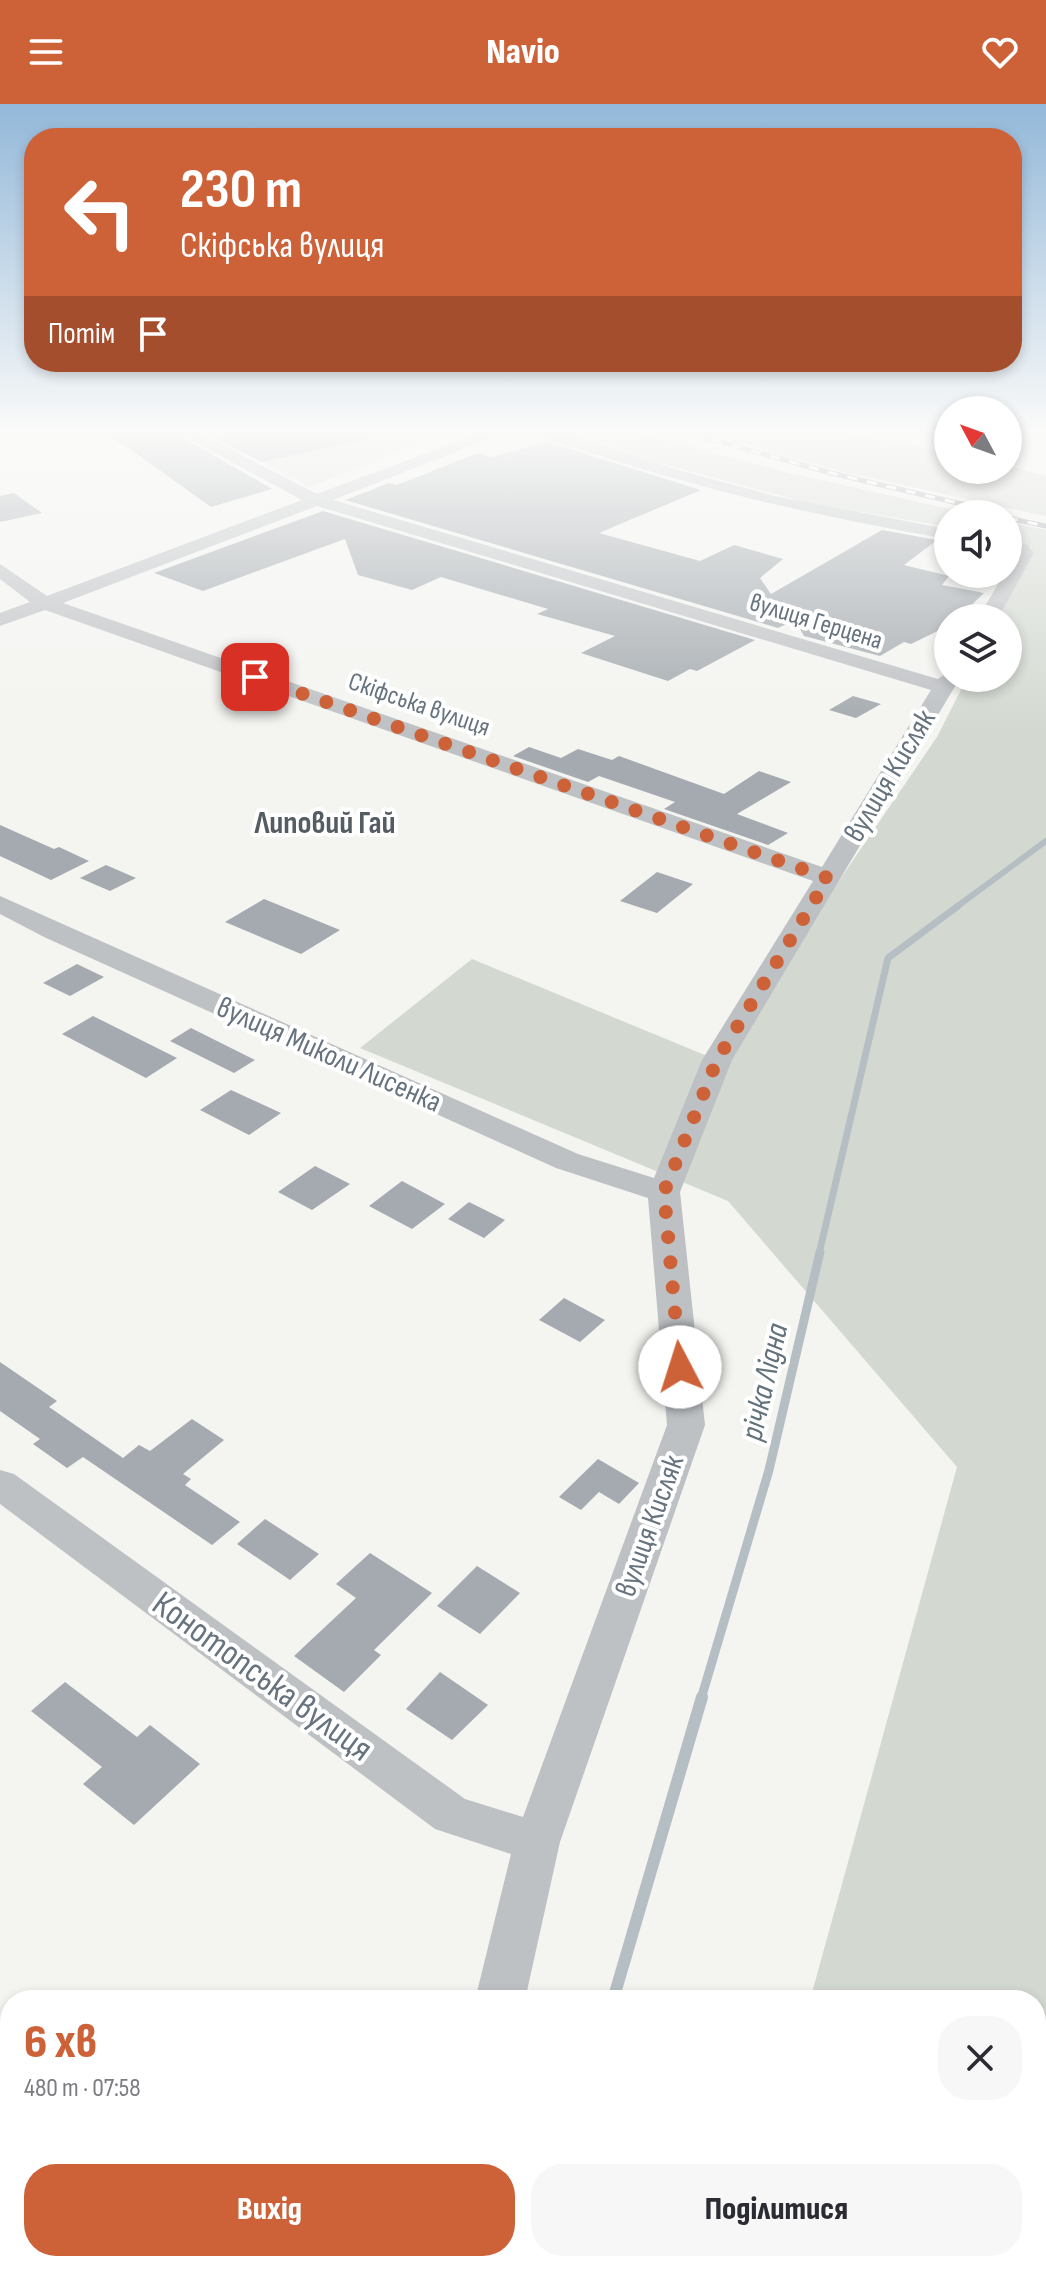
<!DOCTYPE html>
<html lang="uk">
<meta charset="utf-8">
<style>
:root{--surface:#fff;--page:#f7f7f7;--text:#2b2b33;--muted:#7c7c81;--accent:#cd6239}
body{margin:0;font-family:"Sofia Sans Condensed",sans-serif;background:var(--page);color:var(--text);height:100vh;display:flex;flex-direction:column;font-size:30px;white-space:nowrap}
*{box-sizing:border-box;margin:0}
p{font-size:26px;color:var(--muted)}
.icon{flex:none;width:44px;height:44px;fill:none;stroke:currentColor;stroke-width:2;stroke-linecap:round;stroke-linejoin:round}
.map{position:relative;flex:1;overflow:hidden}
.sheet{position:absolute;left:0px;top:1886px;width:1046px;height:282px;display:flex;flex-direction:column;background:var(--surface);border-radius:32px 32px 0 0;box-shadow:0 4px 12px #0003}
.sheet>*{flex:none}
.top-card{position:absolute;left:24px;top:24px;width:998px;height:244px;border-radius:32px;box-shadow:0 4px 12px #0003;background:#cd6239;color:#fff;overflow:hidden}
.needle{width:52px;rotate:311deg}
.tools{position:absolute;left:934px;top:292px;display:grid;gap:16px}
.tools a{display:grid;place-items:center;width:88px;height:88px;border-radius:50%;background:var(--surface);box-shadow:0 4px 12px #0003;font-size:40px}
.pin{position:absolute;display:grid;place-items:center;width:68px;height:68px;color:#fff;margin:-34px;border-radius:16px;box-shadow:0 4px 12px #0006}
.me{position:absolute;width:88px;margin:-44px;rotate:355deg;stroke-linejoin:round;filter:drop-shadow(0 0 6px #0008)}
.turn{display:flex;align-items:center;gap:28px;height:168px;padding:0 24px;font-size:36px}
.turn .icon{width:104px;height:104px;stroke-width:2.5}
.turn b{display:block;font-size:56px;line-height:68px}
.then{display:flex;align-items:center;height:76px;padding:0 24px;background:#0003;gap:16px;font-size:30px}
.round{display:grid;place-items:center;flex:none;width:84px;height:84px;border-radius:32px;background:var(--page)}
.headline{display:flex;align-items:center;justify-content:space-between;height:136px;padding:0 24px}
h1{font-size:48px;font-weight:800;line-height:60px;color:var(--accent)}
.cta{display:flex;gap:16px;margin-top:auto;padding:16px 24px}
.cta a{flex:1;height:92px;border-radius:32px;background:var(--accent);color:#fff;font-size:32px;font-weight:800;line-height:92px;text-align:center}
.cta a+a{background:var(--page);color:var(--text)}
header{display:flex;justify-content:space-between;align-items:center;height:104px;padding:0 24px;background:var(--accent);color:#fff;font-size:36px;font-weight:800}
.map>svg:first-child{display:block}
.built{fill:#e2e3e1}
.green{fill:#d3d9d1}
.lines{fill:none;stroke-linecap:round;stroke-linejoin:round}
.stream-far3{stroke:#b5bfc3;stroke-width:6}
.stream-far2{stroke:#b5bfc3;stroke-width:7}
.stream-far1{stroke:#b5bfc3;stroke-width:9}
.stream{stroke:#b5bfc3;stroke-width:12}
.building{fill:#a4aaaf}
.minor{fill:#bec1c4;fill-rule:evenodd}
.rail-casing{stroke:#9ea3a8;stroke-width:5}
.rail{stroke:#fff;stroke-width:3;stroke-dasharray:10;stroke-linecap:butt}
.route{stroke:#cd6239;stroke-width:14;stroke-dasharray:0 25.2}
.labels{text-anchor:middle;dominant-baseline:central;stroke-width:8;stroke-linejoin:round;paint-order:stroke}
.far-street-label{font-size:26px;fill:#67737e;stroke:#fff}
.street-label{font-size:30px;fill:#67737e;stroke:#fff}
.far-district-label{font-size:32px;font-weight:bold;fill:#545c64;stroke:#fff}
.water-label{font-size:32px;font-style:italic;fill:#63737b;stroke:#fff}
.near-street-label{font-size:36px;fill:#67737e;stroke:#fff}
</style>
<header><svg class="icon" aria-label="menu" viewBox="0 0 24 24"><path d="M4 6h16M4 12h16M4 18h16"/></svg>Navio<svg class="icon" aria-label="heart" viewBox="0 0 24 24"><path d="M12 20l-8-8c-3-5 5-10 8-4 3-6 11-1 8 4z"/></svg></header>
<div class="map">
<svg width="1046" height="2167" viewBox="0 0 1046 2167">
<rect width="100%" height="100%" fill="#f4f4f1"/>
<path class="built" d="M234,325H475L414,342L309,383L210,330Z"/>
<path class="green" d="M562,325H627L785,368L972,410H948V423L805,398L651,357Z
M689,325H821L948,348V366H1008V362L1046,372V412L848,369Z
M1008,418L1046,426V2167H735L738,2158H1036V1896H810L957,1363L728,1097L360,944L472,855L717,956L937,633L967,574H1008V514H996L1032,444L1008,434Z"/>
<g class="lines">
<path class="stream-far3" d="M955,804L1046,737"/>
<path class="stream-far2" d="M819,1150L888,854L958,802"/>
<path class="stream-far1" d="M701,1595L769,1366L820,1148"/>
<path class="stream" d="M613,1896L702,1593
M534,2167L537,2158"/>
</g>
<path class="building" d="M94,325H168L272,385L211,403L130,345Z
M270,325H368L370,335L261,358L218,335Z
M547,338L701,386L599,429L700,457L734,441L783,455L760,474L771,490L882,426L937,436L904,461L949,472L942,481L984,489L958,514H948V522L911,540L904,538L880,552L804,532L795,516L778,524L345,396L389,379L397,381L478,349L492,353Z
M14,389L42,409L0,418V392Z
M323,407L755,536L697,567L690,565L668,577L581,549L615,532L537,510L548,505L441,473L412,486L358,471L345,435L203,487L154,469Z
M853,592L881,600L856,614L829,606Z
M529,643L561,654L578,645L612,656L619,652L724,690L759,667L791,678L737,710L788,729L768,741L664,705L675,698L599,672L588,678L513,652Z
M0,721L54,745L59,743L89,757L51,776L0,752Z
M106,761L136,774L110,787L80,774Z
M657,768L693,780L657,809L620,797Z
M264,795L340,826L301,850L225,818Z
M77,860L104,873L70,892L43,879Z
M93,912L177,954L146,974L62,930Z
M191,924L255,956L234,969L170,937Z
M231,986L281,1009L249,1031L200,1006Z
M315,1062L350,1080L312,1106L278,1088Z
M402,1077L445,1100L412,1125L369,1102Z
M469,1098L505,1116L484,1134L448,1115Z
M564,1194L605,1216L580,1238L539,1216Z
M0,1258L57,1297L49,1303L123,1354L139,1341L150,1347L192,1315L224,1336L183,1370L191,1375L185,1381L240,1418L212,1441L83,1353L67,1364L33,1340L40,1335L0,1307Z
M598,1355L639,1379L619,1400L599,1388L581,1406L559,1393Z
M265,1415L319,1450L290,1476L237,1440Z
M370,1449L432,1489L374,1546L381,1551L344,1588L294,1552L356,1494L336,1480Z
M477,1462L520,1489L480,1530L437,1502Z
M440,1568L488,1601L452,1636L406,1605Z
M65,1578L137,1633L150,1621L200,1660L134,1721L83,1680L102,1663L31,1607Z"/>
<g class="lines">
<path class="minor" d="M171,325H191L317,390L491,325H514L333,396L938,575L948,568V574H960L732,956L680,1088L705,1321L560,1738L525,1896H475L511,1750L435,1725L0,1400V1366L14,1370L465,1695L523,1713L667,1321L648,1094L556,1064L44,833L0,810V792L578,1050L654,1074L702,956L813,777L45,506L0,522V509L30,498L0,475V460L47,492L302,396ZM317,402L931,586L822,763L63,499Z
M530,325H553L678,366L775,392L948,425V435C827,414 709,388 592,349C574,343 544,338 530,325Z
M1013,325H1032L1008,340V328Z
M1008,436L1028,441L1034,449L998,514H978L1004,470H1008V462L1016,449L1008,447Z
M388,2158H444L441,2167H385Z"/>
<g class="rail-casing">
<path id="rail" d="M674,325L831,369L1004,410
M1008,414L1046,422"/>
</g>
<use href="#rail" class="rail"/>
</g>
<linearGradient id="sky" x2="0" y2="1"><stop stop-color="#93b8d9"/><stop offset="0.52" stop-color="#fafaf9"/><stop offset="1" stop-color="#fafaf9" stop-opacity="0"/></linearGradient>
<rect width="1046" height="628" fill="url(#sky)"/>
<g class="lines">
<path class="route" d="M255,573L828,774L717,956L664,1088L680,1263"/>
</g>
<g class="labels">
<g class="far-street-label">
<text transform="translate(816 518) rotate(17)">вулиця Герцена</text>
<text transform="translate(419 601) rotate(19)">Скіфська вулиця</text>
</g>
<g class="street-label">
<text transform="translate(890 672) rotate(-59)">вулиця Кисляк</text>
<text transform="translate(329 951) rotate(24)">вулиця Миколи Лисенка</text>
<text transform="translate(650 1422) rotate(-70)">вулиця Кисляк</text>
</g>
<g class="far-district-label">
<text x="325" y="719">Липовий Гай</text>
</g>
<g class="water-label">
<text transform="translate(765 1278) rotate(-77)">річка Лідна</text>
</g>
<g class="near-street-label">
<text transform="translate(262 1573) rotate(36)">Конотопська вулиця</text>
</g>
</g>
</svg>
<div class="tools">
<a><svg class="needle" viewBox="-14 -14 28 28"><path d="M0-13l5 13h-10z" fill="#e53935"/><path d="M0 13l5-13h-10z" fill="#7c7c81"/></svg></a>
<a><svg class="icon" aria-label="sound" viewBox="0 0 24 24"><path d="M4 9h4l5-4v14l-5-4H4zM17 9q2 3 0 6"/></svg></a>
<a><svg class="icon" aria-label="layers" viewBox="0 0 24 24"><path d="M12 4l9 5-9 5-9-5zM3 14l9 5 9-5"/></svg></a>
</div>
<div class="pin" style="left:255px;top:573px;background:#d93025"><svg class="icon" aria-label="arrive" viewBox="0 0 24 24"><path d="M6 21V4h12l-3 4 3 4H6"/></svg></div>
<svg class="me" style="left:680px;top:1263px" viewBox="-20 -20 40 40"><circle r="19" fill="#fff"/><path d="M0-13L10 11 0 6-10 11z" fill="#cd6239"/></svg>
<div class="top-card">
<div class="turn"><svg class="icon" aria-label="left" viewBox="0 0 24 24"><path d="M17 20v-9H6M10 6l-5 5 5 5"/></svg><div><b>230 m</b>Скіфська вулиця</div></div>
<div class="then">Потім<svg class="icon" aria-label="arrive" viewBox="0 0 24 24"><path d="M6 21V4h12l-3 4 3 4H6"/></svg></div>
</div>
<section class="sheet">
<div class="headline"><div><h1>6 хв</h1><p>480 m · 07:58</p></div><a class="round"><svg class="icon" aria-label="close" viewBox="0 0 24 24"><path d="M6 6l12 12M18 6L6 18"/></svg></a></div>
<div class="cta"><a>Вихід</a><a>Поділитися</a></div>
</section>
</div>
